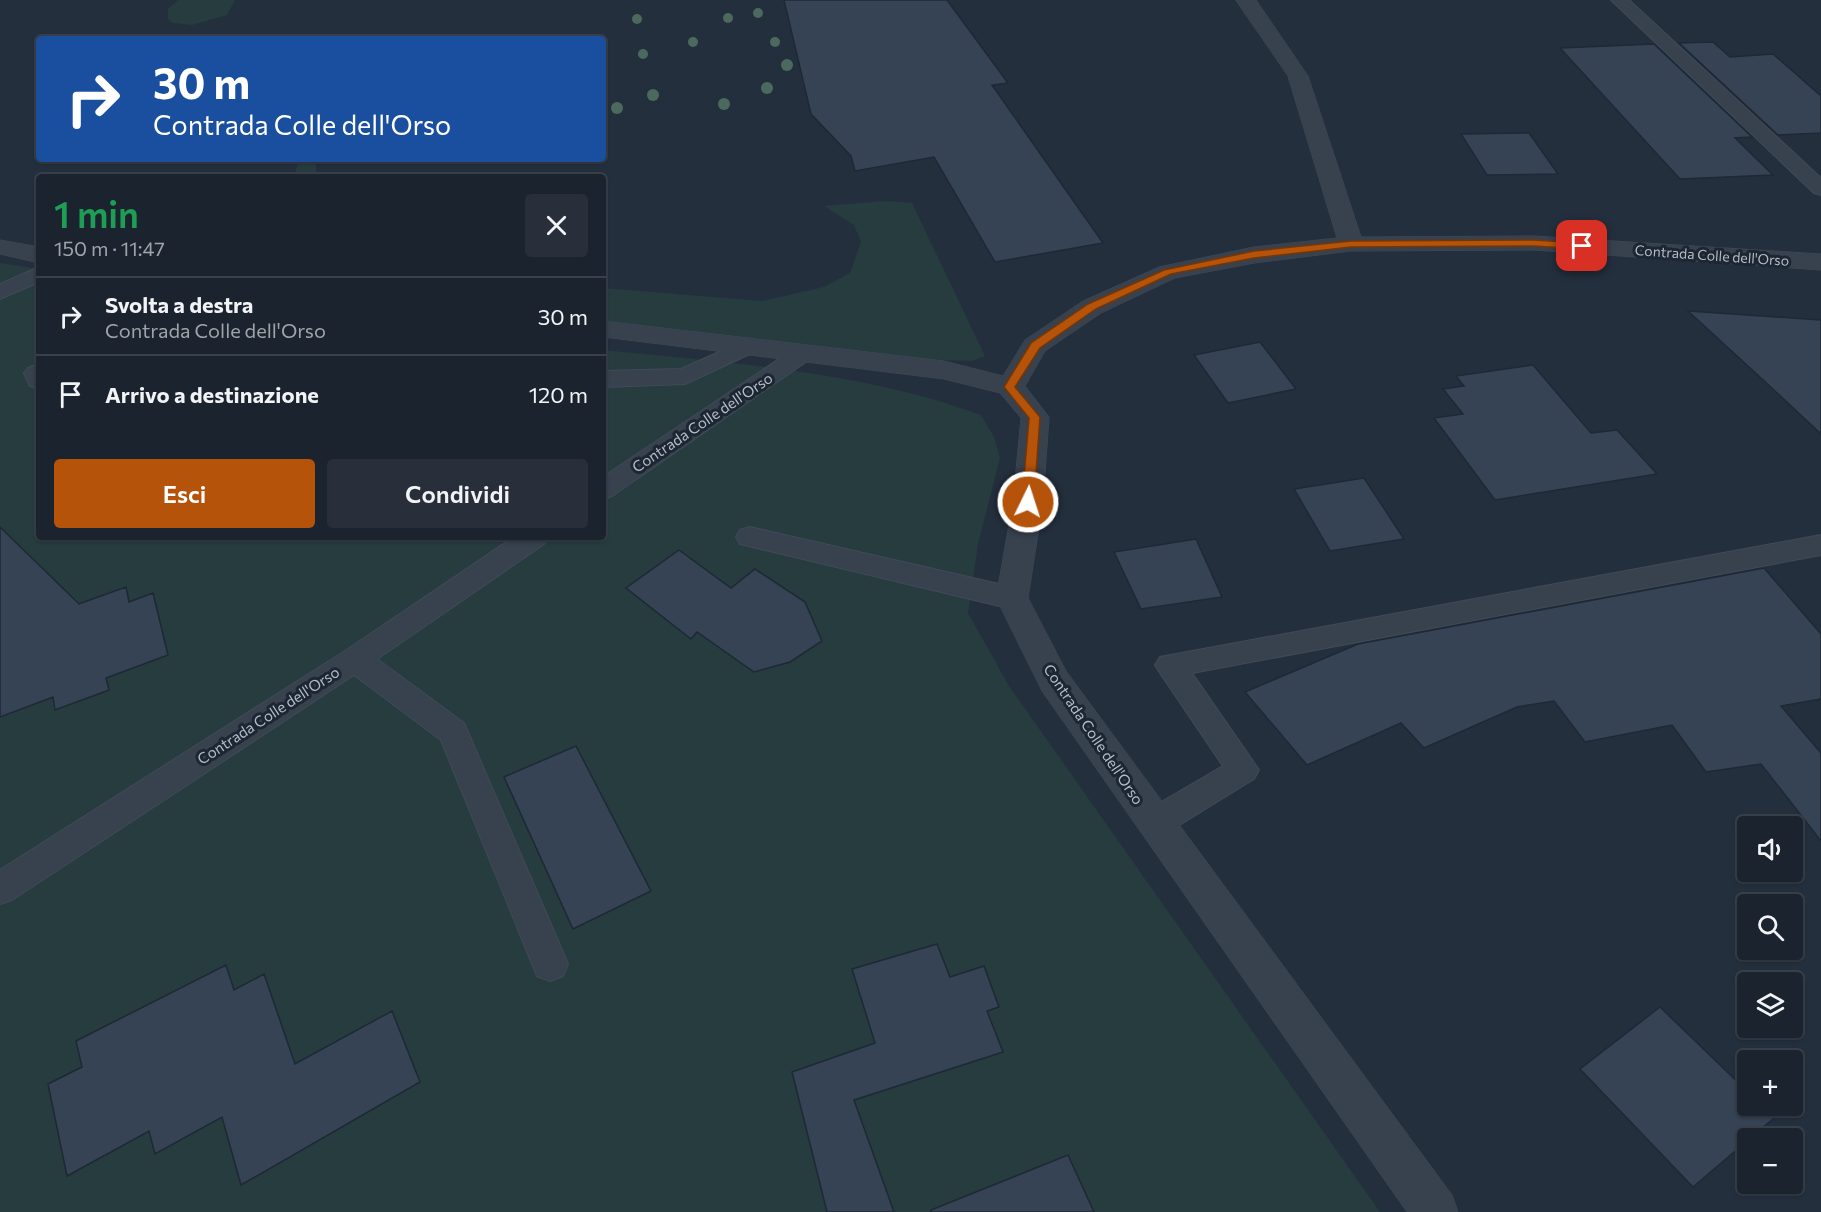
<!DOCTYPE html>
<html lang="it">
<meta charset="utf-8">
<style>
:root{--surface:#1b232e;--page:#282f3a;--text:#f1f3f6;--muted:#a0a4aa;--line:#39404a;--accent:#b45309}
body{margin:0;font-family:Commissioner,sans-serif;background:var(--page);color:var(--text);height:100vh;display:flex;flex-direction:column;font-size:22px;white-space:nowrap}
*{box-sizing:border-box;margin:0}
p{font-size:20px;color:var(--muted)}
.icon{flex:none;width:33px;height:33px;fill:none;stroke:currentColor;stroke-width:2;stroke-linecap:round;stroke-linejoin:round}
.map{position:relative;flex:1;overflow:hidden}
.panel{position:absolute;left:36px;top:174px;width:570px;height:366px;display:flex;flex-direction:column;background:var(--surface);border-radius:6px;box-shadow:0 2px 4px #0004,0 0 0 2px var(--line)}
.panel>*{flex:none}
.hud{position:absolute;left:36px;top:36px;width:570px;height:126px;border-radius:6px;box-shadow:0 2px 4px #0004,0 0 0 2px var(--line);background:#1a4fa0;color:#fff;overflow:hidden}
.controls{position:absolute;left:1737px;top:816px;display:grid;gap:12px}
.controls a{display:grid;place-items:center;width:66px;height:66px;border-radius:6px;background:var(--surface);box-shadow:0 2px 4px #0004,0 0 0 2px var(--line);font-size:30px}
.pin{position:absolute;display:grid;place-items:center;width:51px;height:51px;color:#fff;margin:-26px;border-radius:12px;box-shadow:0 3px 9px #0006}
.me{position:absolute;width:66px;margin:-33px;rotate:4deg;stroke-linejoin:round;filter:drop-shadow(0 0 4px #0008)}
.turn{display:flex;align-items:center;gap:21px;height:126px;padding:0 18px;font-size:27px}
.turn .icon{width:78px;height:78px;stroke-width:2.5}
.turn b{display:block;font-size:42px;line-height:51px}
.round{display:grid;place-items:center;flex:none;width:63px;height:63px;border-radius:6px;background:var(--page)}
.headline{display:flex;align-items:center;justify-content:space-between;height:102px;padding:0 18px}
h1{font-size:36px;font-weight:600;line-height:45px;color:#1e9e55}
.primary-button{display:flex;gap:12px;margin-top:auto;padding:12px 18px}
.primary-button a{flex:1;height:69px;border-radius:6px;background:var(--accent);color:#fff;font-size:24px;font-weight:600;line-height:69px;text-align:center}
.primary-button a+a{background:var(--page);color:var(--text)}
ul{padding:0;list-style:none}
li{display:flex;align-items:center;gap:18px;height:78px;padding:0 18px;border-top:2px solid var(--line)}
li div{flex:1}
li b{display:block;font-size:22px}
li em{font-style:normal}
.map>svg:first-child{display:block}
.green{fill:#263c3f}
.building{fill:#364354;stroke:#1f2835;stroke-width:1.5}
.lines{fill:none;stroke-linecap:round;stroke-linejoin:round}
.service-casing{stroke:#414a57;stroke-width:2}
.minor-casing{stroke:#414a57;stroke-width:1}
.service{fill:#38414e;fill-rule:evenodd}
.minor{fill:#38414e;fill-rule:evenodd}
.tree{fill:#4b6a5d}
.route{fill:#b45309;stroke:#753606;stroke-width:1.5}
.labels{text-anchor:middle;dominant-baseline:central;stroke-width:6;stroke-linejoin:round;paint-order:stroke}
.far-street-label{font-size:14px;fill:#b4bcc9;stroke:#1d2633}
.street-label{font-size:15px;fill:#b4bcc9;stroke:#1d2633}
</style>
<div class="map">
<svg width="1821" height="1212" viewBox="0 0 1821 1212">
<rect width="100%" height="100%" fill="#242f3e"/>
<path class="green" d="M178,0H235L227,15L192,25L173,23L168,19V9Z
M299,159H317L315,177H294Z
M885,201L912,203L985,356L972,361L911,359L603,324V288L762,301L824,287L850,273L861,242L854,225L824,206Z
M0,263L39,269V537H603V350C725,362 866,372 981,415L994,437L1000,458L978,544L968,613L1009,686L1380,1212H0Z"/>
<path class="building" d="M784,0H947L1008,83L992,85L1103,243L995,262L934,157L855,171L851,156L811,114Z
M1713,42L1730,57L1773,54L1821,96V133L1778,135L1679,43Z
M1654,44L1752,137L1735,138L1773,175L1680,179L1560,48Z
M1529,133L1558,174L1487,175L1461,134Z
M1688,311L1821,320V434L1761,378Z
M1260,342L1296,389L1228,403L1194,355Z
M1533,365L1591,433L1617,430L1657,474L1495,500L1434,418L1463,414L1443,389L1464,386L1456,376Z
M1364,478L1404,539L1330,551L1294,489Z
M0,527L79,604L126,587L129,602L153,593L168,655L106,678L109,690L55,710L53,697L0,717Z
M1196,539L1222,597L1141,609L1114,552Z
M679,550L731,588L755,569L805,602L822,641L790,662L754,672L697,632L691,639L626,588Z
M1764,568L1821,634V699L1781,706L1821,753V841L1761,764L1706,772L1672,725L1585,742L1554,701L1517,707L1424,748L1401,723L1307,765L1245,692L1358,644Z
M576,746L651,891L573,929L504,777Z
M937,944L950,977L984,966L999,1007L987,1011L1003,1052L854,1100L894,1212H827L792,1072L875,1043L852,969Z
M226,965L234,990L264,974L295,1064L392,1011L420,1082L241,1185L222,1117L155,1154L149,1131L67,1176L48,1084L82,1067L76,1041Z
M1660,1007L1748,1092V1106H1761L1774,1118L1693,1187L1580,1069Z
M1068,1155L1094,1212H931V1210Z"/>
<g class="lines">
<g class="service-casing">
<path id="service" d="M1611,0H1629L1821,178V195L1814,193Z
M39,267V282L0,299V284Z
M746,340L754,342L758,347L754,352L685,384L603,387V371L681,369Z
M802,347L810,349L814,354L810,359L612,496L603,499V477L794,349Z
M39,364V389L30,386L24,373L28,368Z
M750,527L1012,587L1022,590L1026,598L1022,606L1012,609L740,544L736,537L740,530Z
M1821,535V555L1192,673L1259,770L1254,779L1168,832L1156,836L1144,832L1140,822L1144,812L1223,766L1160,673L1155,665L1160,657Z
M514,537H548L544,544L377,659L464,723L568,964L563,976L550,981L537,976L441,740L354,675L12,900L0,904V870L345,651Z"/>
</g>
<g class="minor-casing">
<path id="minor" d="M1236,0H1256L1308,76L1361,237L1534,236L1821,254V270L1534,250L1351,251L1254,263L1175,278L1101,313L1045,351L1025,386L1049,417L1043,502L1028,598L1066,671L1452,1195L1458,1212H1407L1042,691L996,598L1013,502L1021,418L1000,393L944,379L603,337V321L944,361L1003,376L1025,340L1083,301L1159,267L1254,247L1337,238L1288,76Z
M0,240L39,247V263L0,254Z"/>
</g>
<use href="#service" class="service"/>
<use href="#minor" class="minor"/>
</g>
<g class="tree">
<circle cx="758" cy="13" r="5"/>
<circle cx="728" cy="18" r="5"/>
<circle cx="637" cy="19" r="5"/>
<circle cx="693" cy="42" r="5"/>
<circle cx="775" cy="42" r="5"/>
<circle cx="643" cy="54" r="5"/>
<circle cx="787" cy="65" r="6"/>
<circle cx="767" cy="88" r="6"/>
<circle cx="653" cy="95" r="6"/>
<circle cx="724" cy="104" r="6"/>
<circle cx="617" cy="108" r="6"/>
</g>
<path class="route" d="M1534,240L1582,243L1587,246L1582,249L1534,246L1351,247L1254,258L1171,274L1096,309L1040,348L1015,387L1040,417L1034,502L1028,506L1022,502L1029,418L1004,387L1031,343L1088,304L1164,270L1254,251L1351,241Z"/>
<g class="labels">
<g class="far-street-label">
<text transform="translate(1712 255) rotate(4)">Contrada Colle dell'Orso</text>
</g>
<g class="street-label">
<text transform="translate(702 422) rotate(-34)">Contrada Colle dell'Orso</text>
<text transform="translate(268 715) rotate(-33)">Contrada Colle dell'Orso</text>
<text transform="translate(1094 734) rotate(56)">Contrada Colle dell'Orso</text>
</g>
</g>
</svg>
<div class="controls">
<a><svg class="icon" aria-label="sound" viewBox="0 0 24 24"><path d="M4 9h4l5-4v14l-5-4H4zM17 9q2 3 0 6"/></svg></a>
<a><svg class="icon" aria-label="search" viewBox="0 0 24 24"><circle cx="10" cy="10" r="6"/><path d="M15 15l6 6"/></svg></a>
<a><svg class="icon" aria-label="layers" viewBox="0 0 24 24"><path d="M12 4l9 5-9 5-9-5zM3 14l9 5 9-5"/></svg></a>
<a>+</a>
<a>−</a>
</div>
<div class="pin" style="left:1582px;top:246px;background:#d93025"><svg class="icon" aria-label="arrive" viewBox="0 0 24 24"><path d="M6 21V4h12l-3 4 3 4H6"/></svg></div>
<svg class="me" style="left:1028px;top:502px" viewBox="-20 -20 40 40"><circle r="17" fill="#b45309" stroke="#fff" stroke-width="3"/><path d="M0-11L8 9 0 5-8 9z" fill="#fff"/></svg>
<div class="hud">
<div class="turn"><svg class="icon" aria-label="right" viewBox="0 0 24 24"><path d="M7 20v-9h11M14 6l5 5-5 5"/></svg><div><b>30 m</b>Contrada Colle dell'Orso</div></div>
</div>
<section class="panel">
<div class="headline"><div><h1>1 min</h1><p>150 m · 11:47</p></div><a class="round"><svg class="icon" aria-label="close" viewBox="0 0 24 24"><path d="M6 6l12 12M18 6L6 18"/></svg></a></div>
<ul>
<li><svg class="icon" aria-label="right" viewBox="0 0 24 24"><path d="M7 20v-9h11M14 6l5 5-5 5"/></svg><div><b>Svolta a destra</b><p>Contrada Colle dell'Orso</p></div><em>30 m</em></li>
<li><svg class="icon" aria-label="arrive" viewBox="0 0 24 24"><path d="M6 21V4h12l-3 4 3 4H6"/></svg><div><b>Arrivo a destinazione</b></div><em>120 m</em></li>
</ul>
<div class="primary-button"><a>Esci</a><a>Condividi</a></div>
</section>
</div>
